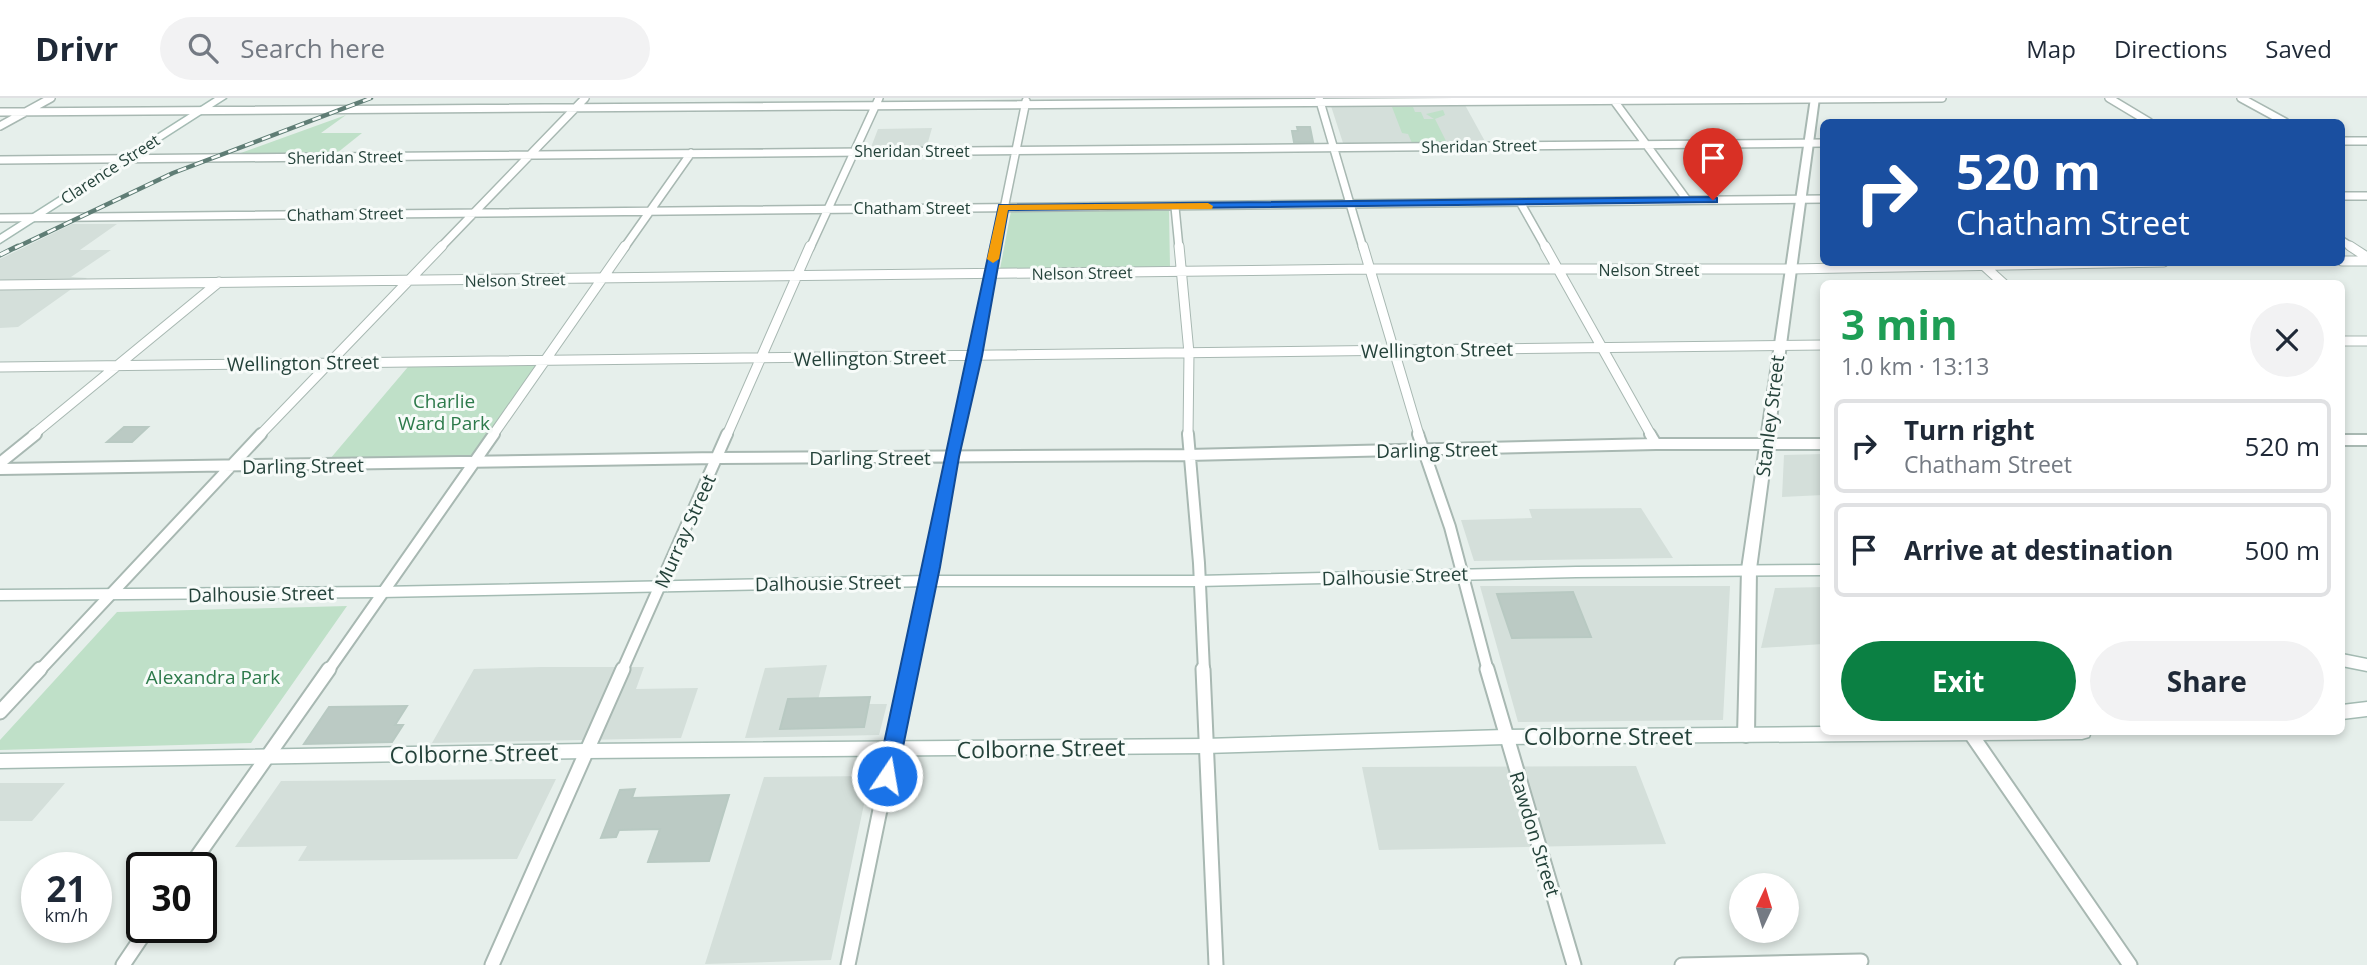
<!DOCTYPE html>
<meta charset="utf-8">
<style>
:root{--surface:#fff;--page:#f2f2f3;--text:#1f2937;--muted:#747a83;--line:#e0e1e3;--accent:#0b8043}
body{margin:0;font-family:"Open Sans",sans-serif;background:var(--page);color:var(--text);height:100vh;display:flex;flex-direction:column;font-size:26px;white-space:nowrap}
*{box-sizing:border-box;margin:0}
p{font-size:23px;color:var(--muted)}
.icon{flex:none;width:38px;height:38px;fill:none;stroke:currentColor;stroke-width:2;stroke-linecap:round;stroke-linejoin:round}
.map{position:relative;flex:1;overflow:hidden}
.details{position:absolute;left:1820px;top:182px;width:525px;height:455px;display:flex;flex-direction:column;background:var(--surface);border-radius:10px;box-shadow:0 4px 10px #0003}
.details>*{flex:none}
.guide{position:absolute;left:1820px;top:21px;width:525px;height:147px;border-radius:10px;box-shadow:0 4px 10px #0003;background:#1a4fa0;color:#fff;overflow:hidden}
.needle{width:46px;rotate:4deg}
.tools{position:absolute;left:1729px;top:775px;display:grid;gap:14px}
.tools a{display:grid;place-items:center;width:70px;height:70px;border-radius:50%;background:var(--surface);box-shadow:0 4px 10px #0003;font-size:35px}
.speed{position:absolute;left:21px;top:754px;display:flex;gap:14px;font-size:35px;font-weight:700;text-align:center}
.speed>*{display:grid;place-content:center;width:91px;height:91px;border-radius:50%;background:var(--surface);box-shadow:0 4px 10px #0003;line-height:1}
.speed small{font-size:18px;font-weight:400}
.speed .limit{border:4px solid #111;border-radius:10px;background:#fff;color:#111}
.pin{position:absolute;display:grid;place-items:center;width:60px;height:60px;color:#fff;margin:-72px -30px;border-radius:50% 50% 50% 0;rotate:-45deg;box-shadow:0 0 7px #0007}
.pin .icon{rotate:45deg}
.me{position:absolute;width:77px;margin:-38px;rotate:12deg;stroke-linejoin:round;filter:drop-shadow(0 0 5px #0008)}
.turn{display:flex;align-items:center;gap:24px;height:147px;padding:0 21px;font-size:32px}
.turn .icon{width:91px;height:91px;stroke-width:2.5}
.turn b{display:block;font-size:49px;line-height:60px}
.round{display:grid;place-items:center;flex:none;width:74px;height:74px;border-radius:37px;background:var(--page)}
.headline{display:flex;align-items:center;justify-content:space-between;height:119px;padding:0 21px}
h1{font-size:42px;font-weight:700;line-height:52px;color:#1e9e55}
.primary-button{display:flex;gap:14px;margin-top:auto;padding:14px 21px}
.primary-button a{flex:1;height:80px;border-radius:42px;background:var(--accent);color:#fff;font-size:28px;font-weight:700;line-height:80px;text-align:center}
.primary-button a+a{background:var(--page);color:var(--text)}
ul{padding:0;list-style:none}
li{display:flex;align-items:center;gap:21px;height:94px;margin:0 14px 10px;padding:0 7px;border:4px solid var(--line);border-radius:10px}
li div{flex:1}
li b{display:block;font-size:26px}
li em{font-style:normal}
header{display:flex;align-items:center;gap:42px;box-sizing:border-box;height:98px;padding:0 35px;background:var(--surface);border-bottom:2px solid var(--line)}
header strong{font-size:33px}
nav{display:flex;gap:38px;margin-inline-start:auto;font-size:24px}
.search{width:490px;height:63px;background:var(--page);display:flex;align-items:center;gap:18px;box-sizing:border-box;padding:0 24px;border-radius:38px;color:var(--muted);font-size:26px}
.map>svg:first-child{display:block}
.built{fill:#d4dfda}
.green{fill:#bfe0c8}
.building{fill:#bbcac4;stroke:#b8c9c2;stroke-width:2}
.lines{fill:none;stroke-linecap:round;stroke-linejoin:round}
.minor-far3-casing{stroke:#a8b8b2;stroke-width:10}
.minor-far2-casing{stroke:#a8b8b2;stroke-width:11}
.minor-far1-casing{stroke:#a8b8b2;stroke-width:14}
.minor-casing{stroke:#a8b8b2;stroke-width:17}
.tertiary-casing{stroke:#a8b8b2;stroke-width:4}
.secondary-casing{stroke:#a4bbb3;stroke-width:3}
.minor-far3{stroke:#fff;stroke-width:7}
.minor-far2{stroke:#fff;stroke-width:9}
.minor-far1{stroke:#fff;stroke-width:10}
.minor{stroke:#fff;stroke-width:13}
.tertiary{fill:#fff;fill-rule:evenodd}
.secondary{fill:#fff;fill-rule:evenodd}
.rail-far1-casing{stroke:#5f7d75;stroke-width:4.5}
.rail-casing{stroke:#5f7d75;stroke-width:5}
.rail-far1{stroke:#f7fbf9;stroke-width:2.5;stroke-dasharray:9;stroke-linecap:butt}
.rail{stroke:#f7fbf9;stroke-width:3.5;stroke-dasharray:10;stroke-linecap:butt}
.route{fill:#1a73e8;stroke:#114b97;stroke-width:2}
.slow{fill:#f59e0b}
.labels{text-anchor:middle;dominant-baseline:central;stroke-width:6;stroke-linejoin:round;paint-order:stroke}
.far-street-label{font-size:16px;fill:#24423a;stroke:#f7fbf9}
.street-label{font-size:19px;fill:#24423a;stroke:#f7fbf9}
.park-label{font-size:19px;fill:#2d7a4b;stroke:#f7fbf9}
.near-street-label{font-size:23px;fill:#24423a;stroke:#f7fbf9}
</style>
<header>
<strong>Drivr</strong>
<div class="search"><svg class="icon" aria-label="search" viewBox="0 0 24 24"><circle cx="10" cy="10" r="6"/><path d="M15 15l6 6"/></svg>Search here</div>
<nav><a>Map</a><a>Directions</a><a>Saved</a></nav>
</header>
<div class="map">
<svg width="2367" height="867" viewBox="0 0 2367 867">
<rect width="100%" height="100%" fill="#e6efeb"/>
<path class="built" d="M1465,7L1487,47L1344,48L1331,8Z
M932,30L926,51L870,52L878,31Z
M72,126H117L80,152H111L71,179L87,180L18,229L0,230V161Z
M1823,356V397L1782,399L1784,357Z
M1641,410L1673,460L1474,463L1461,422L1532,420L1529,411Z
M1480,488H1730L1723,622L1518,624Z
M1823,489V546L1761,550L1775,490Z
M827,567L817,606H887L879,637L745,640L765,570Z
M541,569H644L636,591L698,590L681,640L432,645L474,571Z
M1636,668L1666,746L1379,752L1362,669Z
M870,678L831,862L705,866L764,679Z
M556,681L517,761L298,763L307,748L235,749L281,683Z
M0,685H65L32,723H0Z"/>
<path class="green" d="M1392,9H1413L1415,14H1421L1424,21H1434L1426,16L1443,12L1445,17L1435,21L1447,45H1412L1408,36L1402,35Z
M346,17L321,35H362L337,55L238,56Z
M1169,112L1170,169L1000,171L1011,113Z
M545,261L472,365L324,368L413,263Z
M347,508L251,645L0,652V642L117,514Z"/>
<path class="building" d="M1297,29H1310L1313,44H1294L1292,33H1298Z
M124,329H148L132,344H107Z
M1573,494L1591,539L1512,540L1497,496Z
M870,599L864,629L780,631L788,601Z
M407,608L395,627H403L392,644L304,646L329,609Z
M635,691L632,700L729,697L709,763L648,764L660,731L619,732L616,739L601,740L620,692Z"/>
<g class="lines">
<g class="minor-far3-casing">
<path id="minor-far3" d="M1319,0L1363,150
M1612,0L1687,102
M2109,0L2149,24
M2241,0L2285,24
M0,14L1942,0
M0,28L51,0
M2342,43H2367
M0,62L1824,45
M2342,98H2367
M1520,104L1546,150
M1175,109L1179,150
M0,120L1824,101
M2342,143L2353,150
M440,150L585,0
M624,150L691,55
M810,150L879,0
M996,150L1026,3"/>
</g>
<g class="minor-far2-casing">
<path id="minor-far2" d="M1179,148L1189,255L1188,337
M1363,148L1419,337
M1545,148L1651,337
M2350,148L2367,159
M2342,163H2367
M1982,166L2004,186
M0,187L1369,171H1791L2164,164
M2342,243H2367
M0,269L1824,247
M33,337L219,184
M260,337L442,148
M493,337L625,148
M727,337L810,148
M957,337L996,148"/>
</g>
<g class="minor-far1-casing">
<path id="minor-far1" d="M1188,336L1199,465L1204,573
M1418,336L1450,429L1488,573
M1650,336L1656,346
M2342,342H2367
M0,365L36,336
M0,371L718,360L1188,357L1656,346H1824
M39,573L261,336
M328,573L494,336
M622,573L727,336
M909,573L957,336"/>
</g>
<g class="minor-casing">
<path id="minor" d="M1203,571L1216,867
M1487,571L1574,867
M0,614L40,571
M1971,636L2130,867
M189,770L329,571
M123,867L148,830
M492,867L623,571
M848,867L909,571
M1682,867L1861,863"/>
</g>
<g class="tertiary-casing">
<path id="tertiary" d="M1811,0H1819L1756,471L1754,638L1752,642L1746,644L1740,642L1738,638L1742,471Z"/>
</g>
<g class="secondary-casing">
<path id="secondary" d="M215,0H226L0,145V137Z
M1824,467V477L1576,479L1198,488H929L380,499L0,502V492L380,489L929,478H1198L1576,469Z
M2342,556L2367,561V573L2342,568Z
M2367,604V618L2342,621V607Z
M1824,629V634H2091L2089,639L2082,641L1505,646L1205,655L586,660L0,670V656L586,646L1205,641L1505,632Z"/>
</g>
<use href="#minor-far3" class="minor-far3"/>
<use href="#minor-far2" class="minor-far2"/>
<use href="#minor-far1" class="minor-far1"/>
<use href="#minor" class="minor"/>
<use href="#tertiary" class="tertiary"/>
<use href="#secondary" class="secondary"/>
<g class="rail-far1-casing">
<path id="rail-far1" d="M15,150L173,75L371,0"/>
</g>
<g class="rail-casing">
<path id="rail" d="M0,157L18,148"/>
</g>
<use href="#rail-far1" class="rail-far1"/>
<use href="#rail" class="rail"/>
</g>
<path class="route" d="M1713,99L1717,100V104L1008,112L982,258L959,359L940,469L897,678L894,683L887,685L880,683L877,678L999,107Z"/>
<path class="slow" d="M1208,105L1213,108L1212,111L1008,112L999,161L993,165L987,161L999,107Z"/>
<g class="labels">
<g class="far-street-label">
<text transform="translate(1479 48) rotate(-1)">Sheridan Street</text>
<text x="912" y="53">Sheridan Street</text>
<text transform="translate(345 59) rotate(-1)">Sheridan Street</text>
<text transform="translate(110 71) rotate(-33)">Clarence Street</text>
<text x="912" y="110">Chatham Street</text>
<text transform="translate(345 116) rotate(-1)">Chatham Street</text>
<text x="1649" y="172">Nelson Street</text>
<text transform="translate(1082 175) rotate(-1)">Nelson Street</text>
<text transform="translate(515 182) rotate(-1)">Nelson Street</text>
</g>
<g class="street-label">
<text transform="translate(1437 252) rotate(-1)">Wellington Street</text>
<text transform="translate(870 260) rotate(-1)">Wellington Street</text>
<text transform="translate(303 265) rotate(-1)">Wellington Street</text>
<text transform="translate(1770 318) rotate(-83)">Stanley Street</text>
<text transform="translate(1437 352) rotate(-1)">Darling Street</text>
<text x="870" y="360">Darling Street</text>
<text transform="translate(303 368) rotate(-1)">Darling Street</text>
<text transform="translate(685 433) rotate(-66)">Murray Street</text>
<text transform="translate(1395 478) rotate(-2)">Dalhousie Street</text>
<text transform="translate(828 485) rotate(-1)">Dalhousie Street</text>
<text transform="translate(261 496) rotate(-1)">Dalhousie Street</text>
<text transform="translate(1535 736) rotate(73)">Rawdon Street</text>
</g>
<g class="park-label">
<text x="444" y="303">Charlie<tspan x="444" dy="22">Ward Park</tspan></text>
<text x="213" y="579">Alexandra Park</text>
</g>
<g class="near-street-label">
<text x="1608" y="638">Colborne Street</text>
<text transform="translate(1041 650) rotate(-1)">Colborne Street</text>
<text transform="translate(474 655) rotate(-1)">Colborne Street</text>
</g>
</g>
</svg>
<div class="tools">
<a><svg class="needle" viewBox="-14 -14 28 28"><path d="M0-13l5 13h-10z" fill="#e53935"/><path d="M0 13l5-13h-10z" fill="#747a83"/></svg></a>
</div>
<div class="speed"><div>21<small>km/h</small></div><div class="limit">30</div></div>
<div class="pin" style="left:1713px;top:102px;background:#d93025"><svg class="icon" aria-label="arrive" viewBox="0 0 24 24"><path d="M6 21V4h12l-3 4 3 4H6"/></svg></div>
<svg class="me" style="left:887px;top:678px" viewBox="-20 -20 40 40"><circle r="17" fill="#1a73e8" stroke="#fff" stroke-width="3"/><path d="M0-11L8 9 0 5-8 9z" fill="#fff"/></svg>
<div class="guide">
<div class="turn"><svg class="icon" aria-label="right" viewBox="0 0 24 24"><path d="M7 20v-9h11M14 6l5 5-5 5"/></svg><div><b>520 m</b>Chatham Street</div></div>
</div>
<section class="details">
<div class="headline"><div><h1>3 min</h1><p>1.0 km · 13:13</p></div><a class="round"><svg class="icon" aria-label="close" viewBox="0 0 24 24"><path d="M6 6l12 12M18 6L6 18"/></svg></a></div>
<ul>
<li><svg class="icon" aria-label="right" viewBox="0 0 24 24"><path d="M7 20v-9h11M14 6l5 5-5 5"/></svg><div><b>Turn right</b><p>Chatham Street</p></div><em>520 m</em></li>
<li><svg class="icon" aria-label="arrive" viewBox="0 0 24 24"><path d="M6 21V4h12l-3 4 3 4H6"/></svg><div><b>Arrive at destination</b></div><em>500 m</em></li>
</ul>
<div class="primary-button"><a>Exit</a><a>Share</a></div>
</section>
</div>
